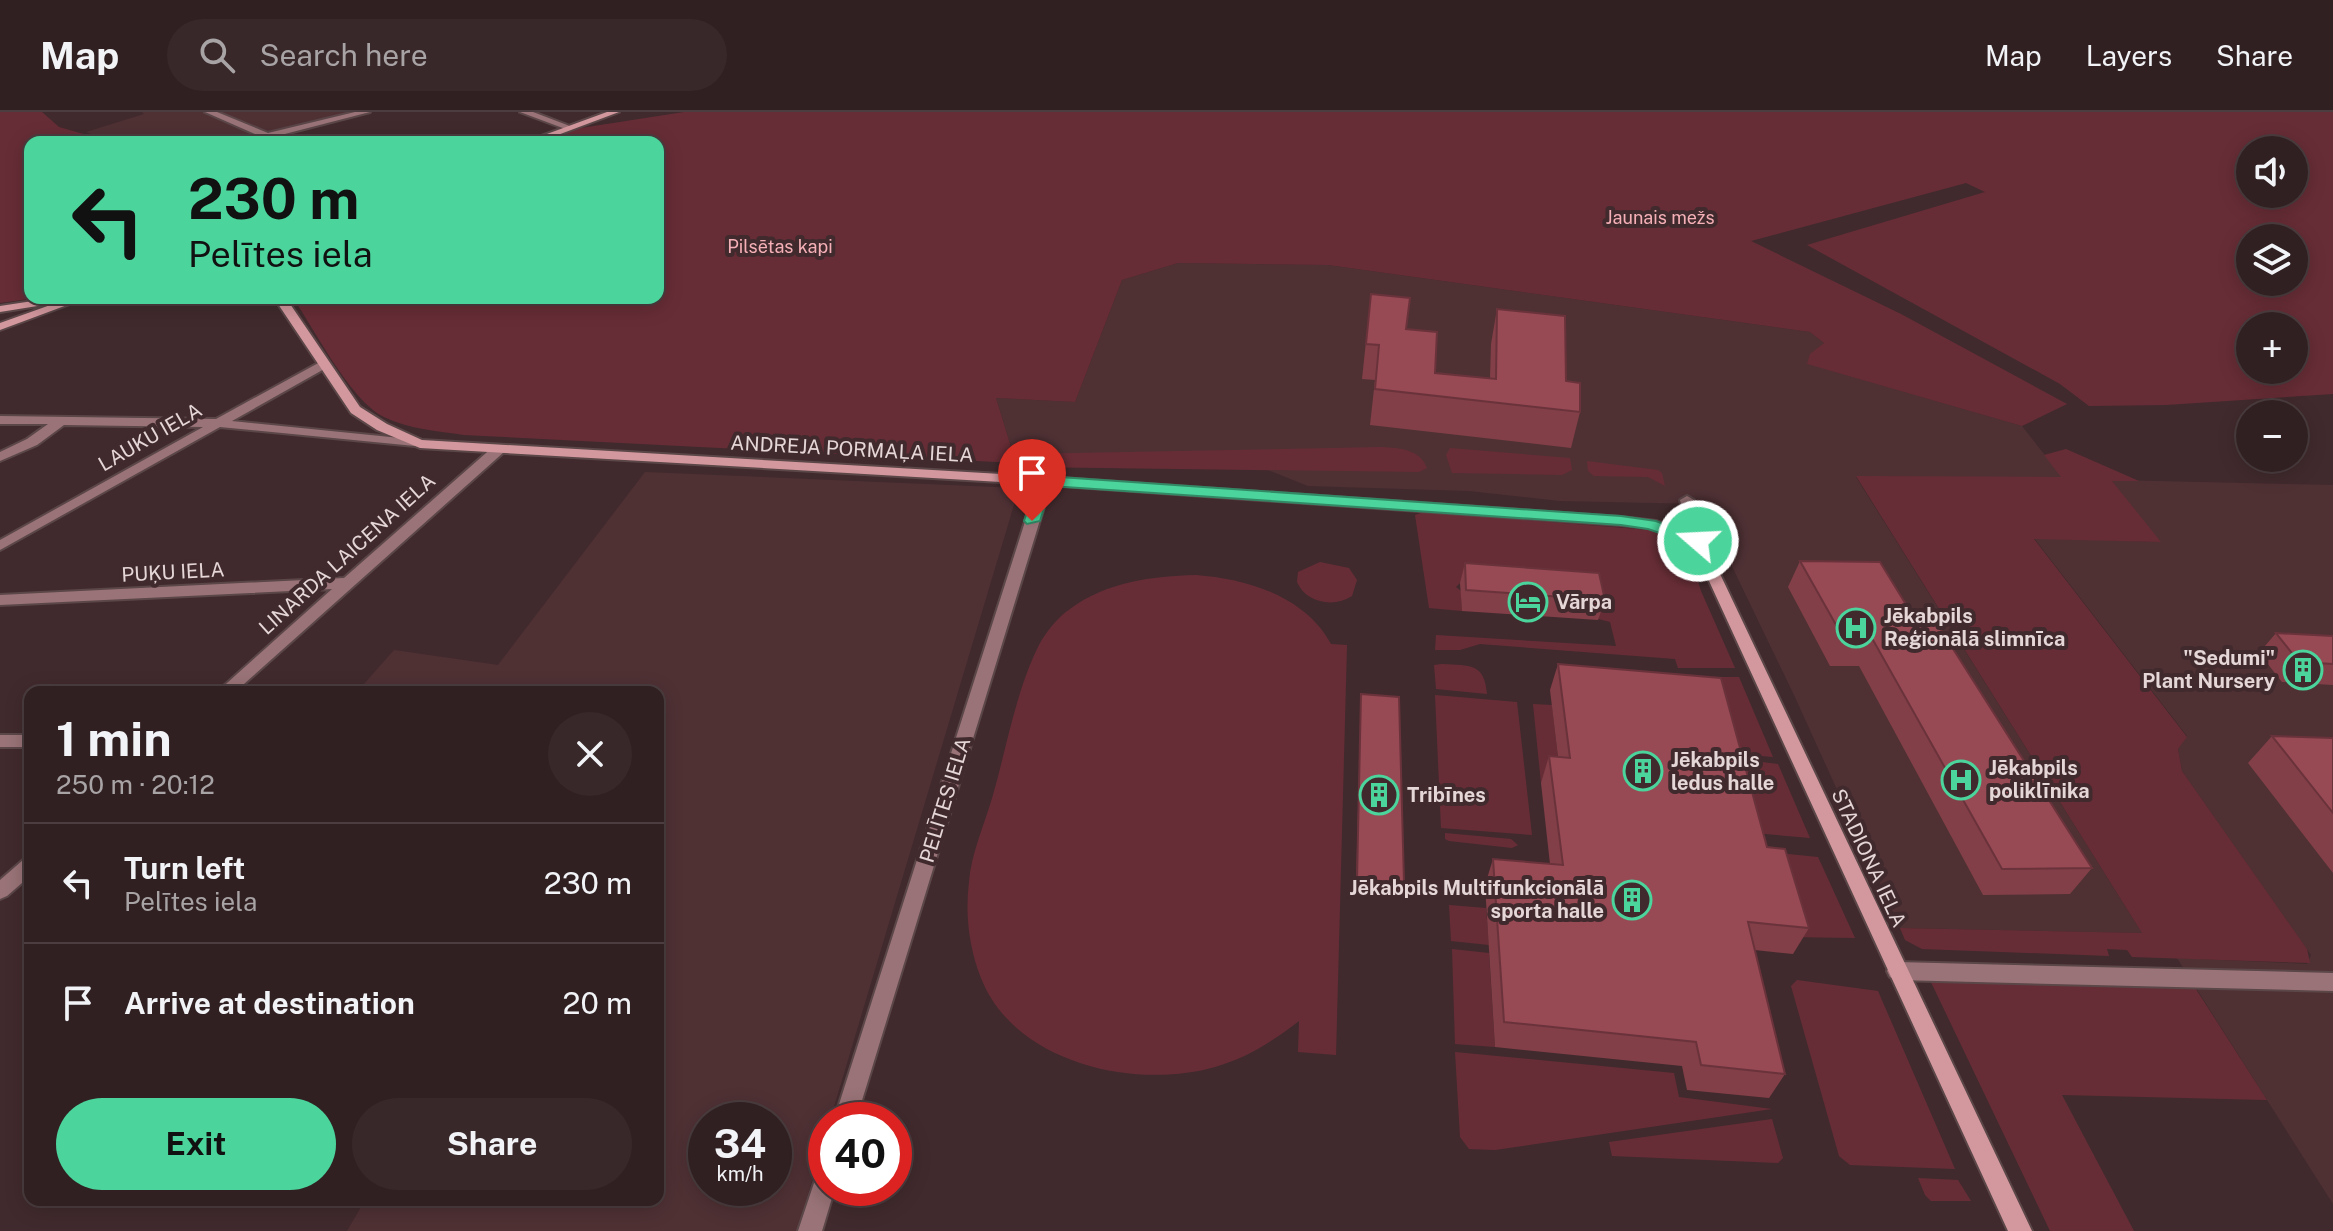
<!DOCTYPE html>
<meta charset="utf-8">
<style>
:root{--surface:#312022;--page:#39282a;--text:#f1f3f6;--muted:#a8a3a5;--line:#4c3e40;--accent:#4bd49b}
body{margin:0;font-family:"Public Sans",sans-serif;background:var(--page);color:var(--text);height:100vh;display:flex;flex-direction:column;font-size:30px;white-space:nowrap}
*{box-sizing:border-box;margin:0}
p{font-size:26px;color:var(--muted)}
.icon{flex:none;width:44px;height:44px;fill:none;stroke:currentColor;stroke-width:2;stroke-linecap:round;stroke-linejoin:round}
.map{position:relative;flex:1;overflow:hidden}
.side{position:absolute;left:24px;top:574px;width:640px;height:520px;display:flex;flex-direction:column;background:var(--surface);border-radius:16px;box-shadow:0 4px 20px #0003,0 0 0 2px var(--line)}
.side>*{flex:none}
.hud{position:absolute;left:24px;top:24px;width:640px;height:168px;border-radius:16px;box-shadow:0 4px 20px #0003,0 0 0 2px var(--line);background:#4bd49b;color:#111;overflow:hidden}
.tools{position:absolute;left:2236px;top:24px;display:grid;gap:16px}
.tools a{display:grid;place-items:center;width:72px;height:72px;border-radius:50%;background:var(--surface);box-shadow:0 4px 20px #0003,0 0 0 2px var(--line);font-size:40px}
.speed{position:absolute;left:688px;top:990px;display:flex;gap:16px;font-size:40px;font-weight:700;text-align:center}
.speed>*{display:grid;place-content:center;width:104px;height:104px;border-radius:50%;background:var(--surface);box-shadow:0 4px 20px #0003,0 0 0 2px var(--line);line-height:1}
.speed small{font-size:20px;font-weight:400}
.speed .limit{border:12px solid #d22;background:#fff;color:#111}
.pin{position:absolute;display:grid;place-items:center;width:68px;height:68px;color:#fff;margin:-82px -34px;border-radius:50% 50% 50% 0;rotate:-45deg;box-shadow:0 0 8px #0007}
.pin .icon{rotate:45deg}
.me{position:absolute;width:88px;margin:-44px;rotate:289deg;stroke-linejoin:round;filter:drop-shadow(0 0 6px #0008)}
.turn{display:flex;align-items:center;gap:28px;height:168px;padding:0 32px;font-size:36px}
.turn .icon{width:104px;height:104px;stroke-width:2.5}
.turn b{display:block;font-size:56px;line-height:68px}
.round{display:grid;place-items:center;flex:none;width:84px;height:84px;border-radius:42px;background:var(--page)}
.head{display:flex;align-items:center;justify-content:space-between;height:136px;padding:0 32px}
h1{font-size:48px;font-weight:700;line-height:60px}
.primary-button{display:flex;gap:16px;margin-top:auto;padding:16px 32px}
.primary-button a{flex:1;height:92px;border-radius:48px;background:var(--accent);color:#111;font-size:32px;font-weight:700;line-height:92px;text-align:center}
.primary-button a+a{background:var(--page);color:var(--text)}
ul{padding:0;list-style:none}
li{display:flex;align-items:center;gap:24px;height:120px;padding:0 32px;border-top:2px solid var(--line)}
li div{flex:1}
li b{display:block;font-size:30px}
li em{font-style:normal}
header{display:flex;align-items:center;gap:48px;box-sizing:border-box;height:112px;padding:0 40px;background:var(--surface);border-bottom:2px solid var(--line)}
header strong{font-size:38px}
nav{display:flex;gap:44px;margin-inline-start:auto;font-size:28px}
.search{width:560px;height:72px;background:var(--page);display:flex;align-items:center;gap:20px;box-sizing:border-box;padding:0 28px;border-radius:44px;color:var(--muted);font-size:30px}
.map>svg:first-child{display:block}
.built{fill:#4f3134;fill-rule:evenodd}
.green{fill:#672d36;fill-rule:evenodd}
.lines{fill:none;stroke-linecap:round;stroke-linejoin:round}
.street-casing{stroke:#5b4648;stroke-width:4}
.secondary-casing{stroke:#5b4648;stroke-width:4}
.street{fill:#997377;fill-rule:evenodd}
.secondary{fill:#d3989e;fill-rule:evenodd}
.wall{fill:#823f48}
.building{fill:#974954;stroke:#6a333b;stroke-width:2}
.route{fill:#4bd49b;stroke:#318a65;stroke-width:2}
.labels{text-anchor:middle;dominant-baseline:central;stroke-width:8;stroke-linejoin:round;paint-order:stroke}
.far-park-label{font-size:18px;fill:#f5b0b7;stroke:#412a2d}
.street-label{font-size:20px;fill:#e5d6d7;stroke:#412a2d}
.poi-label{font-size:20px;font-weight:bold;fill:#e5d6d7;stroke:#412a2d;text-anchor:start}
</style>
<header>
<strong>Map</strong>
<div class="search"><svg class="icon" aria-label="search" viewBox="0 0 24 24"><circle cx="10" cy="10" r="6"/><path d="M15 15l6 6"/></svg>Search here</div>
<nav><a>Map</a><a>Layers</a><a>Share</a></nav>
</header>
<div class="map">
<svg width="2333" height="1119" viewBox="0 0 2333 1119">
<rect width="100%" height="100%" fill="#412a2d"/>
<path class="built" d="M142,0H354L229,30H112L86,20L144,2Z
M1178,151L1328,153L1810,220L1824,231L1811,242L1808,252L2022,314L2062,365H1856L2142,821L1900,816L1794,583L1702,392L1560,389L1469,379L1308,374L1263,356L1016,351L996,286L1075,290L1122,168Z
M645,360L1019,376L830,1008H826V1022L797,1119H347L365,1088H658V580H357L394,538L498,553ZM706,1008H774V1076H706Z
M2111,368L2333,373V1092L2177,846L2307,852L2311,843L2182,659L2178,637L2187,624L2034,426L2160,430Z"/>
<path class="green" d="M0,0H42L59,15L112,30H30V186H36L0,191Z
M684,0H2333V282L2166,293L2089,294L2060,272L1807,133L1985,80L1966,71L1751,129L1901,202L2067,292L2022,314L1807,252L1810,242L1824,231L1810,220L1328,153L1178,151L1122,168L1075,290L996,286L1016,351L464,323C438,319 408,317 384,305C350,288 315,218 293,186H658V30H540L581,16ZM2250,38H2294V82H2250ZM2250,126H2294V170H2250ZM2250,214H2294V258H2250Z
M1382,335C1399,336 1420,337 1427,356L1419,360L1025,355L1020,342Z
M1450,336L1570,346L1572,358L1562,363L1452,361L1446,343Z
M2066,337L2139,369H2112L2161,430L2034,427L2187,625L2178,637L2182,659L2307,837L2310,851L2132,845L2127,838L2107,837L2109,844L1922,837L1905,828L1900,816L2142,821L1856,364L2061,365L2044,343Z
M1587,349L1658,358L1662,361L1665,374L1648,365L1594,364L1588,359Z
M1424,400L1650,418L1687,433L1701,479L1735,556H1678L1675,547L1480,532L1460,538H1435L1436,523L1616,534L1610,510L1460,471L1456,475L1461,479L1462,499L1429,496L1415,403Z
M1320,450L1349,456L1357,468L1352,484C1334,496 1306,491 1297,470L1298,460Z
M1196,463C1247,467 1305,484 1331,532L1347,533L1336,943L1298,940L1299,909C1273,929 1247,946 1215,955C1135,978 1014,951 981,866C969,836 965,802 969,770C971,742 985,711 993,683C1007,634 1016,579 1039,533C1046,520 1057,506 1070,497C1106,470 1153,464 1196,463Z
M1442,552C1470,554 1484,550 1487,582L1436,577L1434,553Z
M1680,565H1739L1773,645L1725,641Z
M1435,583L1517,590L1532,723L1441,716Z
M1533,592L1552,593L1561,672L1541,671Z
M1730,646L1778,652L1810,726L1742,720Z
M1445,721L1511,727L1518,733L1512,736L1449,729L1445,727Z
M1747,738L1818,745L1855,826L1788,825Z
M1449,793L1486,796L1489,833L1451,829Z
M1452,837L1489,841L1495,935L1455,932Z
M1929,866L2194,874L2267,988L2062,983L2134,1119H2050Z
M1797,868L1878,879L1955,1057L1850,1053L1839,1044L1791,874Z
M1455,940L1674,961L1679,985L1772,997L1495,1038L1469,1037L1460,1025Z
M1772,1007L1783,1046L1778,1051L1612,1044L1609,1030Z
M1918,1066L1958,1068L1971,1089H1931L1925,1083Z"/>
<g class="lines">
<g class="street-casing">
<path id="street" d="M205,0H217L268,21L355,0H370L277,24L281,26V30L264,26Z
M520,0H533L575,16L568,18Z
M322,249L328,253L326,256L232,309L420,328L427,332L425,335L220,315L0,438V428L203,315L64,313L37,333L0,349V340L27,327L48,312H0V304L216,307Z
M499,333L506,337L504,340L235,580H217L332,477L0,493V483L344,466L494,334Z
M1045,365L1052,369L856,1008H834L1038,369Z
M1687,384L1694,388L1705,429L1703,432H1693L1691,429L1680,388Z
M0,623H30V635H0Z
M30,746V764L7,784L0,787V768L23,748Z
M1897,850L2333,861V879L1897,868L1890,865L1887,859L1890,853Z
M826,1056V1076H835L822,1119H798L818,1059Z"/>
</g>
<g class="secondary-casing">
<path id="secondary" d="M607,0H619L539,30H525Z
M70,186H86L0,218V211Z
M274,186H286L360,295L387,312L422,328L1019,363L1621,405L1656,409L1703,426L2032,1119H2008L1692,432L1649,416L1621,413L1019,371L420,336L377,318L351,301Z
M46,187L52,190L50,192L0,200V194Z"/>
</g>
<use href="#street" class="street"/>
<use href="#secondary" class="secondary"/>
</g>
<path class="wall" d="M1371,182L1406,217L1435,261L1490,266L1491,232L1497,197L1566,269L1580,300L1571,336L1370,313L1375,268L1362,267Z
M1800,449L1910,499L2092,756L2070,782L1983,783L1859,554H1830L1788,475Z
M1465,451L1605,488L1598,508L1462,499L1460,471Z
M2276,521L2333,524V573L2282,570L2259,541Z
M1558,552L1767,735L1809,816L1793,842L1755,838L1785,962L1769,986L1687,978L1682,954L1495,935L1485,773L1493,747L1550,752L1541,671L1549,644L1558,645L1550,578Z
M1361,582L1404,771L1402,778L1356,773Z
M2272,624L2333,626V761L2248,651Z"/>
<path class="building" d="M1371,182L1410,186L1406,217L1437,220L1435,261L1496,267L1497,197L1565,204L1566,269L1580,271V300L1375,277L1379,233L1366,232Z
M1800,449L1880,450L1910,499H1929L2092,756L2002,757L1873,528L1844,527Z
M1465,451L1599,461L1605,488L1466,478Z
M2276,521L2333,524V552L2299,550Z
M1558,552L1721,566L1767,735L1785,737L1809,816L1748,810L1785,962L1701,953L1696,930L1504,910L1493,747L1563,753L1549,644L1570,646Z
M1361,582L1399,585L1404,771L1357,767Z
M2272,624L2333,626V701Z"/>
<path class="route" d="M1045,364L1621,404L1656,409L1706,429L1698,434L1648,417L1621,413L1051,374L1040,409L1027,412L1024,409L1037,369Z"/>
<defs>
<g id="hotel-ring" transform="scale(2)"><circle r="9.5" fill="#412a2d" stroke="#4bd49b" stroke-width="1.5"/><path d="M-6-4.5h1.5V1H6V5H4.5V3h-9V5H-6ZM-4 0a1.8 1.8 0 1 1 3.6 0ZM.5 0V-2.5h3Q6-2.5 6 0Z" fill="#4bd49b"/></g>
<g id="hospital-ring" transform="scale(2)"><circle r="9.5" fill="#412a2d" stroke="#4bd49b" stroke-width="1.5"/><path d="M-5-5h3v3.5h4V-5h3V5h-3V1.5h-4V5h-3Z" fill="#4bd49b"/></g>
<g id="building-ring" transform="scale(2)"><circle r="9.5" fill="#412a2d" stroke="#4bd49b" stroke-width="1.5"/><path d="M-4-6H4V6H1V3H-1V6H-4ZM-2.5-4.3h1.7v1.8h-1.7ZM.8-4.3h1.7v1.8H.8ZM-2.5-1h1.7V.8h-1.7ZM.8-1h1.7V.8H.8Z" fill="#4bd49b"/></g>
</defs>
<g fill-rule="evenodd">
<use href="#hotel-ring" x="1528" y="490"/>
<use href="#hospital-ring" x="1856" y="516"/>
<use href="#building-ring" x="2303" y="558"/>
<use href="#building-ring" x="1643" y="659"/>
<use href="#hospital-ring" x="1961" y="668"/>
<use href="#building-ring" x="1379" y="683"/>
<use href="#building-ring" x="1632" y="788"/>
</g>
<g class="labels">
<g class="far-park-label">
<text x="1660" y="105">Jaunais mežs</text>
<text x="780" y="134">Pilsētas kapi</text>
</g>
<g class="street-label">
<text transform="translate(150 325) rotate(-30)">LAUKU IELA</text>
<text transform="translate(852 337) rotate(3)">ANDREJA PORMAĻA IELA</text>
<text transform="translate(347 442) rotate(-42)">LINARDA LAICENA IELA</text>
<text transform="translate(173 460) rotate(-3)">PUĶU IELA</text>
<text transform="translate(945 688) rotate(-73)">PELĪTES IELA</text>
<text transform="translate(1869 746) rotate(65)">STADIONA IELA</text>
</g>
<g class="poi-label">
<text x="1556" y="490">Vārpa</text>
<text x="1884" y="504">Jēkabpils<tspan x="1884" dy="23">Reģionālā slimnīca</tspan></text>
<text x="2275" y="546" text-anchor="end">"Sedumi"<tspan x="2275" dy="23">Plant Nursery</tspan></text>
<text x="1671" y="648">Jēkabpils<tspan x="1671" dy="23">ledus halle</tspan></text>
<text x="1989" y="656">Jēkabpils<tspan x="1989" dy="23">poliklīnika</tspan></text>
<text x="1407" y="683">Tribīnes</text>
<text x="1604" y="776" text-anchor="end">Jēkabpils Multifunkcionālā<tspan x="1604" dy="23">sporta halle</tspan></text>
</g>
</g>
</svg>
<div class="tools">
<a><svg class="icon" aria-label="sound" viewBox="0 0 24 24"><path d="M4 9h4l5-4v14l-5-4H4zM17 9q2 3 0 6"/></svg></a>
<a><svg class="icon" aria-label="layers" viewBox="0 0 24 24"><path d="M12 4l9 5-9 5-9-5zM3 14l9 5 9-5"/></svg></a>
<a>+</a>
<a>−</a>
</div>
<div class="speed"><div>34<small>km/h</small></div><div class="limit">40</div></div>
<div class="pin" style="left:1032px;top:409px;background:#d93025"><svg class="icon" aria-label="arrive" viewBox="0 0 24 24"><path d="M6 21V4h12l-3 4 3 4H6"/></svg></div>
<svg class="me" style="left:1698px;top:429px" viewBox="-20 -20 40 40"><circle r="17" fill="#4bd49b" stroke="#fff" stroke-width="3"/><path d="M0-11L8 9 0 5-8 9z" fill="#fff"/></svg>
<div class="hud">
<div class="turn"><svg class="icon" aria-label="left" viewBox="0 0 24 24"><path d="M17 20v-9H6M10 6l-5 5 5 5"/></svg><div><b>230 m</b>Pelītes iela</div></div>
</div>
<section class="side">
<div class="head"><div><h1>1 min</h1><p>250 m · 20:12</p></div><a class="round"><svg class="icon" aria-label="close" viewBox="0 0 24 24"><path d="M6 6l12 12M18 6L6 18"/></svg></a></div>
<ul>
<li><svg class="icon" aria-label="left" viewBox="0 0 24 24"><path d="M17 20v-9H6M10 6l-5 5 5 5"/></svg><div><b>Turn left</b><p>Pelītes iela</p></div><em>230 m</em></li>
<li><svg class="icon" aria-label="arrive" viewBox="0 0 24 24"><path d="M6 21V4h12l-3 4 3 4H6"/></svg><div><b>Arrive at destination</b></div><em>20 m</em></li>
</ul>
<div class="primary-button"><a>Exit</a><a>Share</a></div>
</section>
</div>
